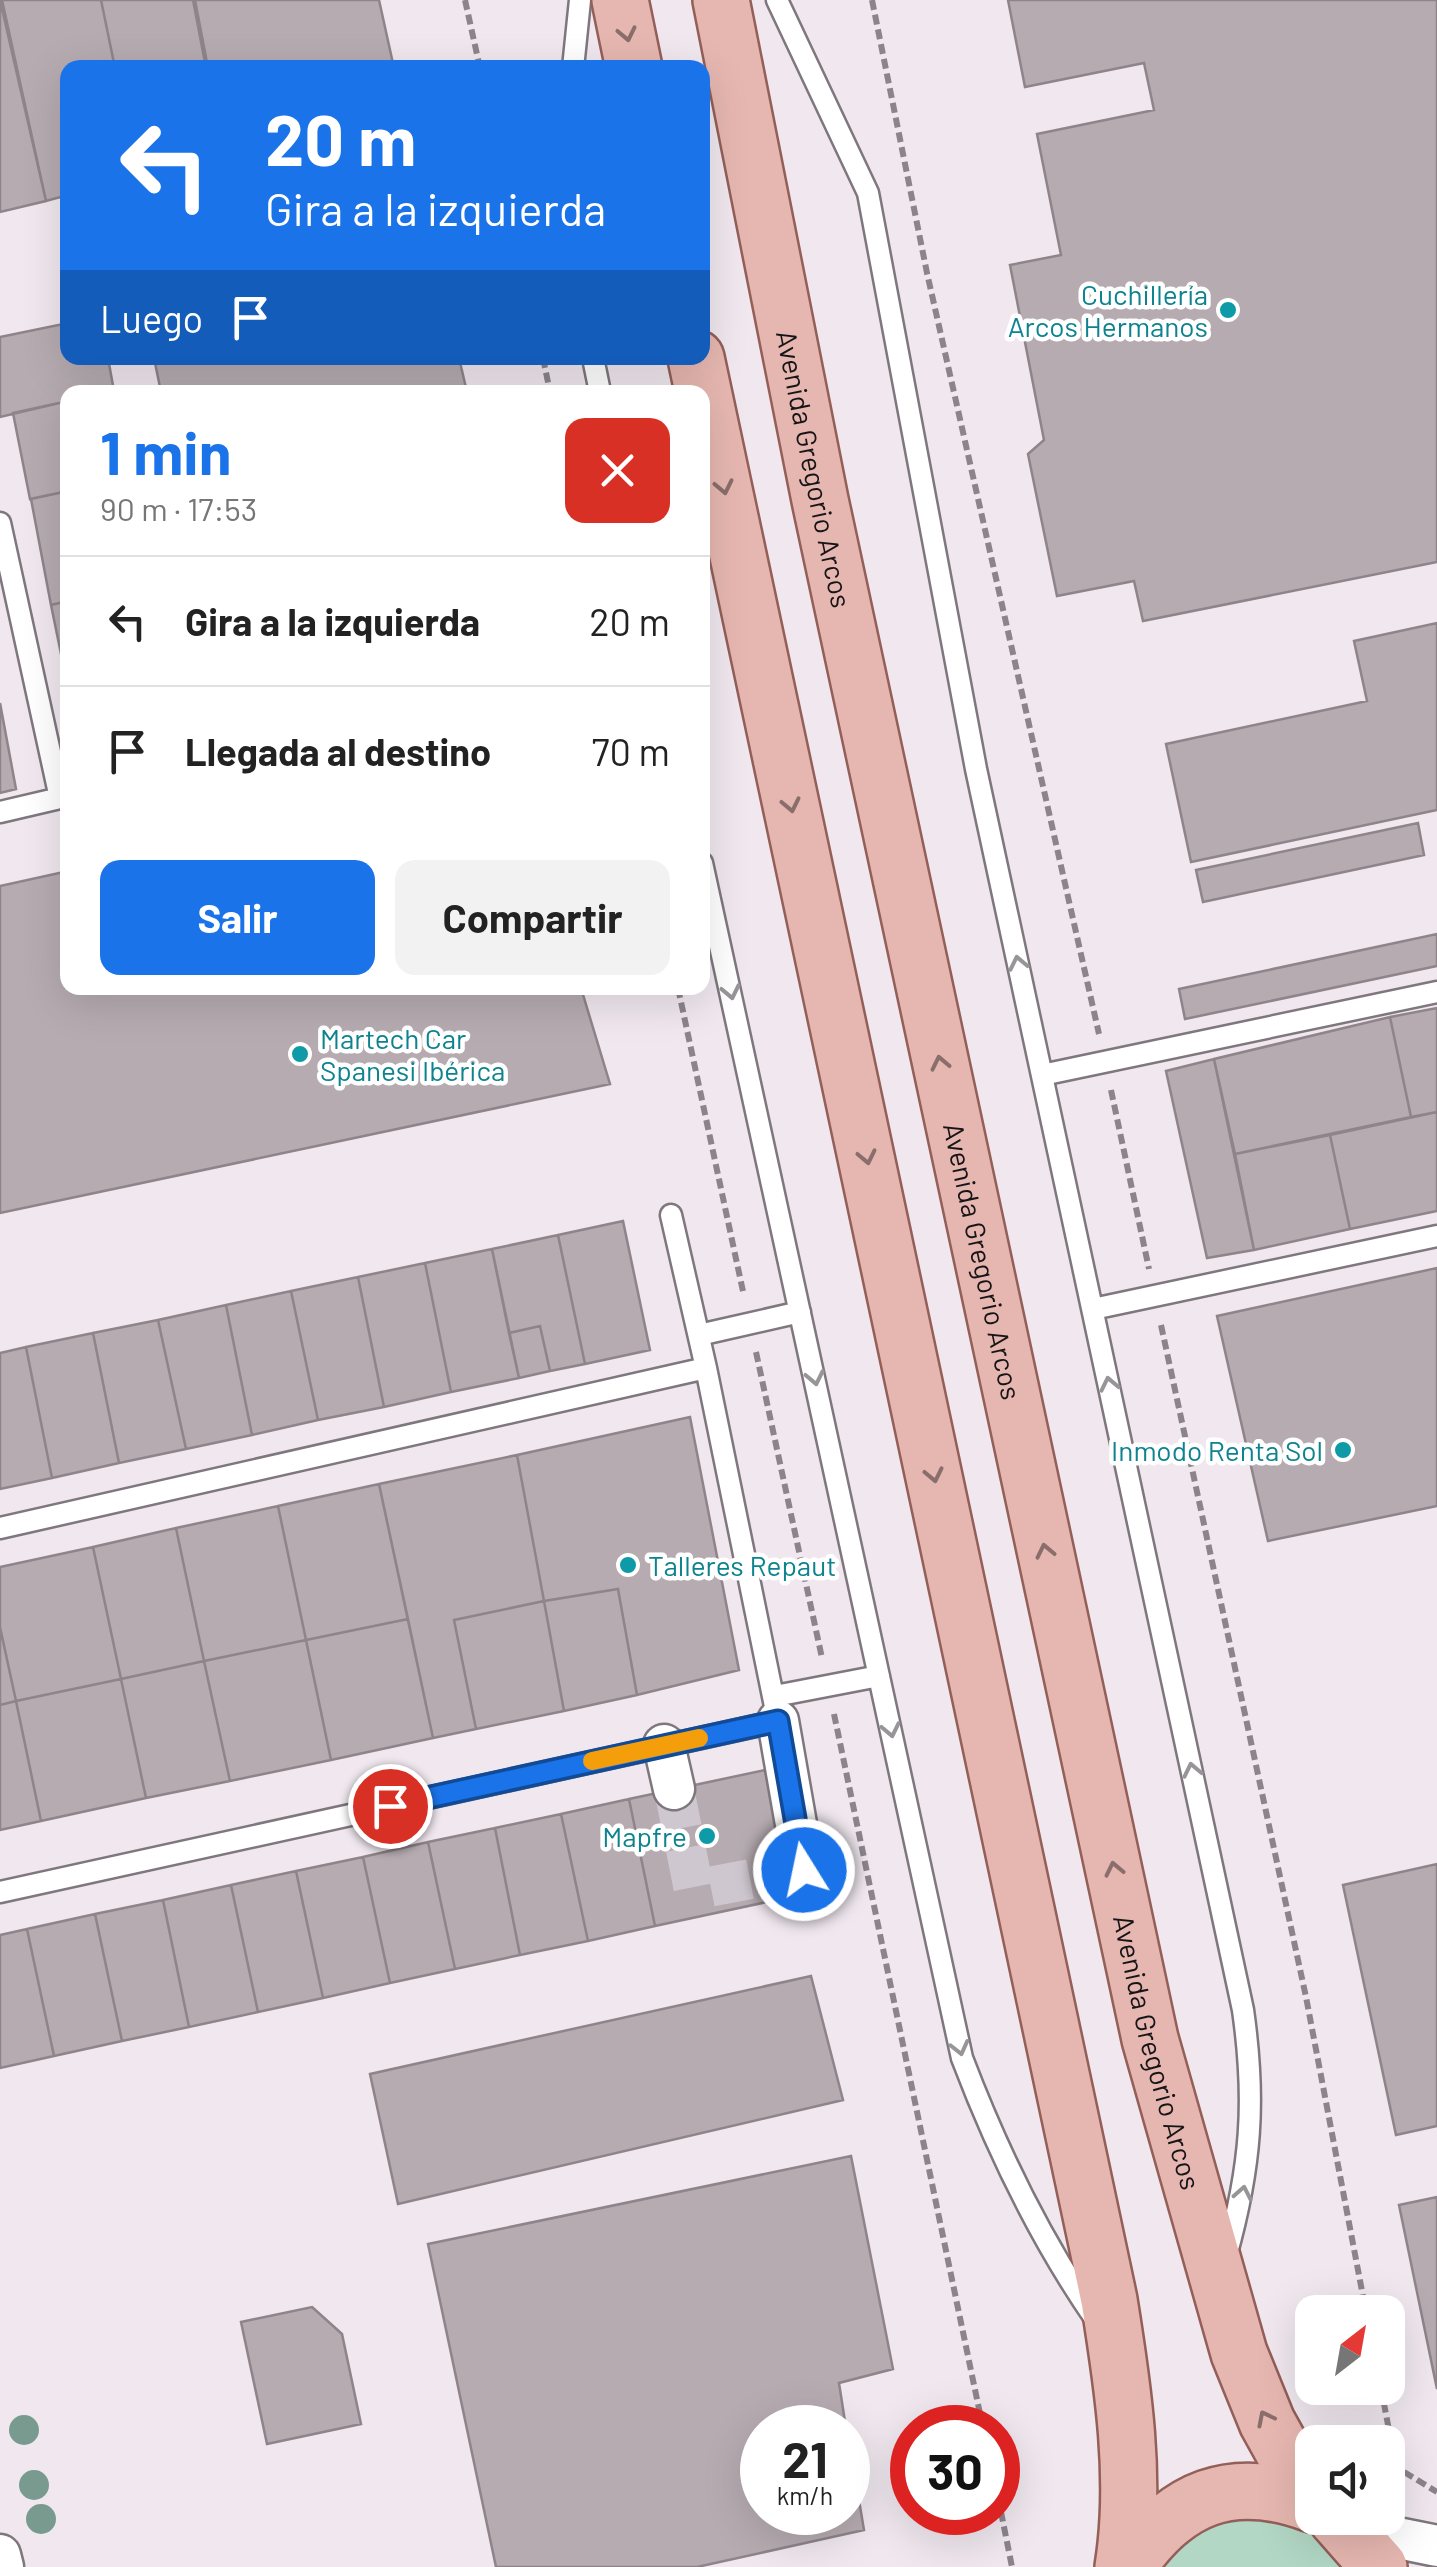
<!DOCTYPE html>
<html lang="es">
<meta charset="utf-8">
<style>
:root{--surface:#fff;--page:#f2f2f2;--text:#222;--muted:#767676;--line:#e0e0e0;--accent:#1a73e8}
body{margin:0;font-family:Barlow,sans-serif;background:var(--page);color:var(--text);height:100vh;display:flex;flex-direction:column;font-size:38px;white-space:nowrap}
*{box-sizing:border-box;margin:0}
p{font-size:32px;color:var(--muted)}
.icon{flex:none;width:55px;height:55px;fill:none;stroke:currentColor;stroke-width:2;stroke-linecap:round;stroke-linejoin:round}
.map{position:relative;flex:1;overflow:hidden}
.sheet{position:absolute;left:60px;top:385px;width:650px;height:610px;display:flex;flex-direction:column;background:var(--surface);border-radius:20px;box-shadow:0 10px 40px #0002}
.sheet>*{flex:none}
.top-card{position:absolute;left:60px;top:60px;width:650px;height:305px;border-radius:20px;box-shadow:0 10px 40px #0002;background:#1a73e8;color:#fff;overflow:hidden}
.needle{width:65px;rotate:31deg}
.tools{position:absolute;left:1295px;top:2295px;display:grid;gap:20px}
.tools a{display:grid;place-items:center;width:110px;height:110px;border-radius:20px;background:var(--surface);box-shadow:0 10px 40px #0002;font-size:50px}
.speed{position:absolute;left:740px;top:2405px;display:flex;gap:20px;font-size:50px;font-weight:700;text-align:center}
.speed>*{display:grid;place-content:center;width:130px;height:130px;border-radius:50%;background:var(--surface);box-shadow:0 10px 40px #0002;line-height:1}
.speed small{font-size:25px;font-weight:400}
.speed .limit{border:15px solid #d22;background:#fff;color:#111}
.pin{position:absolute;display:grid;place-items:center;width:85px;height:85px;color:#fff;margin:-42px;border:5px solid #fff;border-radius:50%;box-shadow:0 2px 10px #0007}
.me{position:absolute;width:110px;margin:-55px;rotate:350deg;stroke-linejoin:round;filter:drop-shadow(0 0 8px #0008)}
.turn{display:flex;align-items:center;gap:35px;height:210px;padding:0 40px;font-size:45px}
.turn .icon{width:130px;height:130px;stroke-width:2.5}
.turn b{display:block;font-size:70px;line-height:85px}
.then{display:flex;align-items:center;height:95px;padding:0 40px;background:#0003;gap:20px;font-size:38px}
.round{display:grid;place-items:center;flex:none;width:105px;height:105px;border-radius:20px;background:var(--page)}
.headline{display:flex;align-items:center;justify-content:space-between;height:170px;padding:0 40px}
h1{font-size:60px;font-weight:700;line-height:75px;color:var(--accent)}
.button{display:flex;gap:20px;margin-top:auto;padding:20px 40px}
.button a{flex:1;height:115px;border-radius:20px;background:var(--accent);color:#fff;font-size:40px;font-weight:700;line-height:115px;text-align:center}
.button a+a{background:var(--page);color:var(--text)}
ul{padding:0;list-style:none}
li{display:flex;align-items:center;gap:30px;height:130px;padding:0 40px;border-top:2px solid var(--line)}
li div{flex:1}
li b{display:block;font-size:38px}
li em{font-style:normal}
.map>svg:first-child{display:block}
.green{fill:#b2d7c5}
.building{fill:#b5abb1;stroke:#8e8489;stroke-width:2.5}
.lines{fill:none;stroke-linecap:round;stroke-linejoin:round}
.minor-tunnel{stroke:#cfc7cf;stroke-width:40;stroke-dasharray:40 20;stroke-linecap:butt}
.service-casing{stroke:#7f777e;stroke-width:25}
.minor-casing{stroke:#7f777e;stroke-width:45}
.primary-casing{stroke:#935f58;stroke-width:60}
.path{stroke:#8b858b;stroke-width:6;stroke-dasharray:10 5;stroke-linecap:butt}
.service{stroke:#fff;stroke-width:20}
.minor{stroke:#fff;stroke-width:40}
.primary{stroke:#e6b7b0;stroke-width:55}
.tree{fill:#799a8f}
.oneway{stroke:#896e6b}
.oneway2{stroke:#979597}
.route-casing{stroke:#114b97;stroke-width:25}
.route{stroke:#1a73e8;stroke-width:18}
.slow{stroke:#f59e0b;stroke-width:18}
.culture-dot{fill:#0f9aa8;stroke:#fff;stroke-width:4}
.labels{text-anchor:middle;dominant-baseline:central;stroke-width:9;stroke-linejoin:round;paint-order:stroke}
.culture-label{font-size:28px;fill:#0d838f;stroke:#fff;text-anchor:end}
.street-label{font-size:28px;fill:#171417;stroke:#fff}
</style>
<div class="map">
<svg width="1437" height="2567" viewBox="0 0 1437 2567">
<rect width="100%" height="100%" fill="#f0e7ef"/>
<path class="green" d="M1237,2514L1304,2526L1348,2567H1154L1187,2533Z"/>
<path class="building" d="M0,0L46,201L0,212Z
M2,0H101L115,68H68V195L46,201Z
M101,0H193L206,68H115Z
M195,0H379L394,68H208Z
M1008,0H1437V562L1143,621L1134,581L1057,596L1028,454L1044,440L1010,265L1061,255L1037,134L1154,110L1144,63L1025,87Z
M68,323V358H108L114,391L68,392V401L0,417V337Z
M154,358H459L467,392H161Z
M68,401V491L30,499L13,413Z
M68,491V601L51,605L31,499Z
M68,601V688L51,605Z
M1437,623V810L1191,862L1166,744L1367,701L1354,641Z
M0,703L16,789L0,793Z
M1418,823L1424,855L1203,902L1196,870Z
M68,871V988H581L610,1084L0,1213V886Z
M1437,934V966L1185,1019L1179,989Z
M1437,1008V1112L1411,1117L1390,1017Z
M1390,1017L1411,1117L1235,1154L1214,1059Z
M1214,1059L1254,1250L1207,1258L1166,1071Z
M1437,1112V1211L1350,1229L1330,1135Z
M1330,1135L1350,1229L1254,1250L1235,1154Z
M623,1221L650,1350L585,1364L558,1235Z
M558,1235L585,1364L550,1371L540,1326L509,1333L492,1249Z
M492,1249L519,1378L451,1392L425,1263Z
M425,1263L451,1392L384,1407L358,1277Z
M1437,1268V1506L1268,1541L1217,1316Z
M358,1277L384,1407L318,1420L291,1291Z
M291,1291L318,1420L252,1435L226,1305Z
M226,1305L252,1435L186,1449L158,1320Z
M158,1320L186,1449L119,1463L93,1333Z
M540,1326L550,1371L519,1378L509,1333Z
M93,1333L119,1463L52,1478L26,1347Z
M26,1347L52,1478L0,1489V1353Z
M690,1417L739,1670L637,1695L618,1589L544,1601L517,1455Z
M517,1455L544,1601L454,1620L476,1729L433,1738L379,1484Z
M379,1484L408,1619L306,1640L278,1506Z
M278,1506L306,1640L204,1661L176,1528Z
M176,1528L204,1661L121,1679L93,1547Z
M93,1547L121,1679L16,1701L0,1627V1567Z
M618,1589L637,1695L564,1711L544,1601Z
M544,1601L564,1711L476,1729L454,1620Z
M408,1619L433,1738L331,1760L306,1640Z
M0,1627L16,1701L0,1705Z
M306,1640L331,1760L230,1781L204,1661Z
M204,1661L230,1781L146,1798L121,1679Z
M121,1679L146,1798L41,1821L16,1701Z
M16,1701L41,1821L0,1830V1705Z
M765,1770L786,1874L777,1876L781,1899L655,1926L629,1799Z
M629,1799L655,1926L588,1941L561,1814Z
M561,1814L588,1941L520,1955L495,1828Z
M495,1828L520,1955L455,1969L428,1842Z
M428,1842L455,1969L390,1983L363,1857Z
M363,1857L390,1983L323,1998L296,1871Z
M1437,1864V2126L1396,2135L1343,1885Z
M296,1871L323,1998L258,2012L231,1885Z
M231,1885L258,2012L189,2027L163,1900Z
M163,1900L189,2027L122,2041L95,1914Z
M95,1914L122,2041L54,2056L27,1929Z
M27,1929L54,2056L0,2068V1935Z
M811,1976L843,2100L398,2204L370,2074Z
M851,2156L893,2369L839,2383L846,2428H762V2512H848V2434L864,2530L697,2567H496L428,2244Z
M1437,2197V2389L1399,2205Z
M312,2307L342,2334L361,2424L267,2444L241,2322Z"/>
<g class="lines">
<path class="minor-tunnel" d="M674,1789L694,1890L786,1872"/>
<g class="service-casing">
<path id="service" d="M777,0L868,193L976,769L1243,2010C1256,2101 1251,2167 1226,2256
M573,68L580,0
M593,358L600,392
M0,523L60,798L0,812
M702,863L962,2058C997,2150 1040,2239 1096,2320
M1042,1075L1437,992
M671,1215L706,1368
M1093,1309L1437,1236
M699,1335L800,1312
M0,1528L706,1368L778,1721L0,1892
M775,1696L879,1676"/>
</g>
<g class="minor-casing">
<path id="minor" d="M778,1721L804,1870L786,1872
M664,1745L674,1789
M1340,2520L1383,2535L1437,2546
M0,2555L3,2567"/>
</g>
<g class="primary-casing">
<g id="primary">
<path d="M620,0L634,68"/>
<path id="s1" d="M721,0L820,500L1150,2039L1239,2353L1267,2422L1312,2503"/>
<path d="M696,358L1109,2300C1123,2387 1137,2480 1123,2567"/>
<path d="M1336,2518L1379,2567"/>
<path d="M1128,2567C1175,2497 1231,2474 1312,2504"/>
</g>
</g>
<path class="path" d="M465,0L480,68
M872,0L927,273L1099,1034
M543,358L550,392
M678,988L744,1296
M1111,1090L1149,1269
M1161,1325L1306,1997L1366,2312
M756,1352L822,1658
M834,1714L983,2428
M1381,2388L1396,2467L1437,2492
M998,2497L1012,2567"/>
<use href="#service" class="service"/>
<use href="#minor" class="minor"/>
<use href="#primary" class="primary"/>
</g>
<g class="tree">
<circle cx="24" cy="2430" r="15"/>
<circle cx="34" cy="2485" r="15"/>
<circle cx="41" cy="2519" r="15"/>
</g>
<defs><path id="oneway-chevron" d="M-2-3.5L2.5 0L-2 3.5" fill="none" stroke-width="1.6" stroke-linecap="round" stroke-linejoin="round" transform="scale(2.5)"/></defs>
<g class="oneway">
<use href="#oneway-chevron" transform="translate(627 34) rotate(78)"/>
<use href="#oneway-chevron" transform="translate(724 487) rotate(78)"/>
<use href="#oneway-chevron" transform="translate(791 805) rotate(78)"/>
<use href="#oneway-chevron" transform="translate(940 1063) rotate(-102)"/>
<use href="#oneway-chevron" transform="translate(867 1157) rotate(78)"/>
<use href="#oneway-chevron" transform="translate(934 1475) rotate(78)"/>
<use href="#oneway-chevron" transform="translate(1045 1551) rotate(-102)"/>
<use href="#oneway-chevron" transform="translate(1114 1869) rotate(-102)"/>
<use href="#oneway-chevron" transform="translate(1265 2418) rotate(-117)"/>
</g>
<g class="oneway2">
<use href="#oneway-chevron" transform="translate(1018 963) rotate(-102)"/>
<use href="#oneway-chevron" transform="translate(731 992) rotate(78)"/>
<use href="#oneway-chevron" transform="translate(815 1378) rotate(78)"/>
<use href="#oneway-chevron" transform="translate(1109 1384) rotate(-102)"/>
<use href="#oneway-chevron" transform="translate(891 1730) rotate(78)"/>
<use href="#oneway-chevron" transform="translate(1192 1770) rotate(-102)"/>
<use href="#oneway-chevron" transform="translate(960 2048) rotate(76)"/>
<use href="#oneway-chevron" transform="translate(1243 2193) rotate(-79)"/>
</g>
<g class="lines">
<g class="route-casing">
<path id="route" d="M390,1806L778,1721L804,1870"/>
</g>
<use href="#route" class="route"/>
<path class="slow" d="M592,1761L699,1738"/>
</g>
<g class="culture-dot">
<circle cx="1228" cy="310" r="10"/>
<circle cx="300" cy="1054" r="10"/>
<circle cx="1343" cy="1450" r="10"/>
<circle cx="628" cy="1565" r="10"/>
<circle cx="707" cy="1836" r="10"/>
</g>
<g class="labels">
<g class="culture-label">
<text x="1208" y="294">Cuchillería<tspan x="1208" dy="32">Arcos Hermanos</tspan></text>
<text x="320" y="1038" text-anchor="start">Martech Car<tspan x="320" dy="32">Spanesi Ibérica</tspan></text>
<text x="1323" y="1450">Inmodo Renta Sol</text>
<text x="648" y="1565" text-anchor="start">Talleres Repaut</text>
<text x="687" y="1836">Mapfre</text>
</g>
<g class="street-label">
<text stroke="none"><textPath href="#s1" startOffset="478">Avenida Gregorio Arcos</textPath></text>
<text stroke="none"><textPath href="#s1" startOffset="1288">Avenida Gregorio Arcos</textPath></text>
<text stroke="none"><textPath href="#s1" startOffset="2098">Avenida Gregorio Arcos</textPath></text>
</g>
</g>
</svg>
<div class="tools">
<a><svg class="needle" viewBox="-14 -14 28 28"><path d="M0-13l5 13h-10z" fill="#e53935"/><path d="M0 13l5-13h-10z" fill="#767676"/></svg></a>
<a><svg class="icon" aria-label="sound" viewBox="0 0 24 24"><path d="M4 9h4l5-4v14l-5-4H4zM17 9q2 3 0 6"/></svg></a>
</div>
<div class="speed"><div>21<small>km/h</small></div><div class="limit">30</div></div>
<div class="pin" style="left:390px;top:1806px;background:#d93025"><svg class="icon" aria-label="arrive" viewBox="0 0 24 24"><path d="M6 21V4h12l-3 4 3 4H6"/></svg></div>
<svg class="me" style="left:804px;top:1870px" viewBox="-20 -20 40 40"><circle r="17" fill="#1a73e8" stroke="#fff" stroke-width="3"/><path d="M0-11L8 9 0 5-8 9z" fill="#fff"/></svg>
<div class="top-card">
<div class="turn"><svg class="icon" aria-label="left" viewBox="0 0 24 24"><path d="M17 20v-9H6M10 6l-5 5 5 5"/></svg><div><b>20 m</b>Gira a la izquierda</div></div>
<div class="then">Luego<svg class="icon" aria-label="arrive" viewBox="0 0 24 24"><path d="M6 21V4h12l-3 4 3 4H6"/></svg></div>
</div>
<section class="sheet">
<div class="headline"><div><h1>1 min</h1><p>90 m · 17:53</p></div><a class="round" style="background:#d93025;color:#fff"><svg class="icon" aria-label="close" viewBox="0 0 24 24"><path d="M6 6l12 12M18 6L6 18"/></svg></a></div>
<ul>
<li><svg class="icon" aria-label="left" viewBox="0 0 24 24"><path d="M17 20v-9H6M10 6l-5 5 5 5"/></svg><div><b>Gira a la izquierda</b></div><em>20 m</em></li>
<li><svg class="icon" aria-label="arrive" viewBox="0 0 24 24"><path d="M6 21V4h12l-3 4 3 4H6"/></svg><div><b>Llegada al destino</b></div><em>70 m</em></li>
</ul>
<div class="button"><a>Salir</a><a>Compartir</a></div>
</section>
</div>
